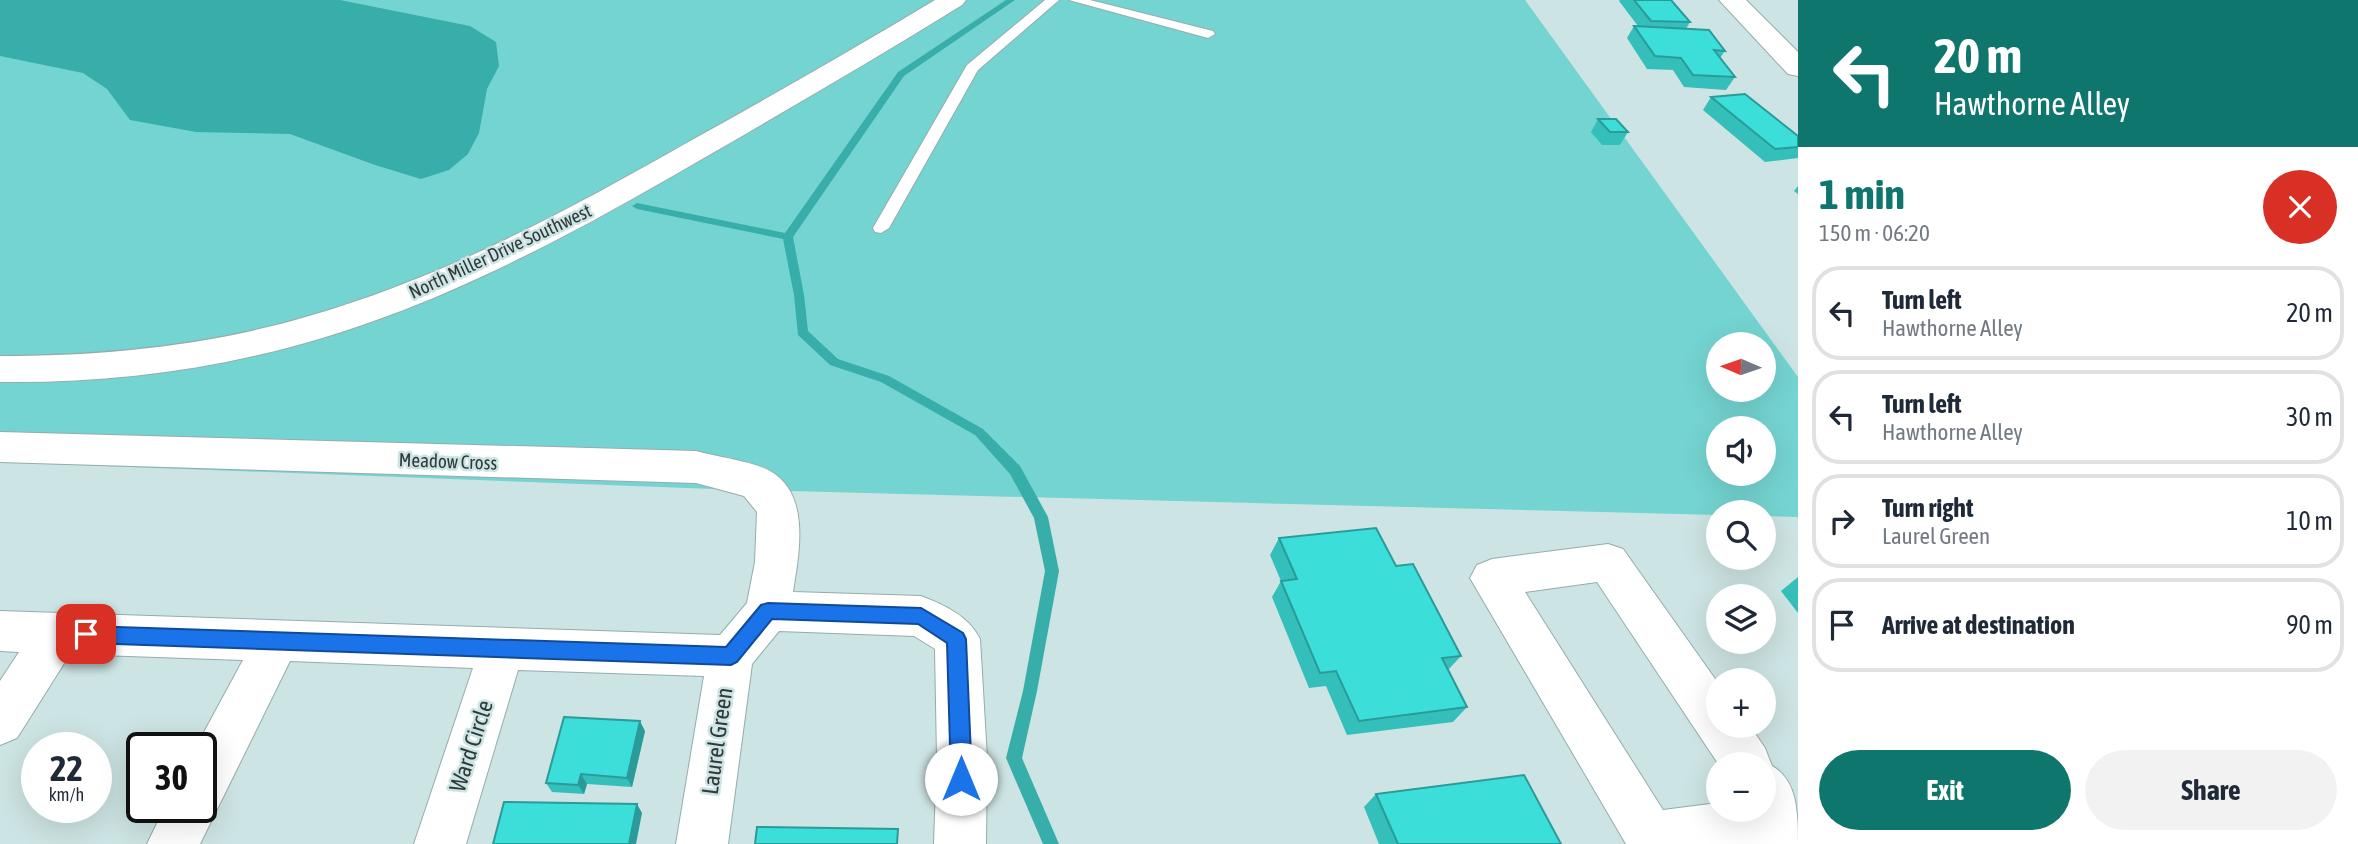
<!DOCTYPE html>
<meta charset="utf-8">
<style>
:root{--surface:#fff;--page:#f2f2f3;--text:#1f2937;--muted:#747a83;--line:#e0e1e3;--accent:#0f766e}
body{margin:0;font-family:"Asap Condensed",sans-serif;background:var(--page);color:var(--text);height:100vh;display:flex;flex-direction:column;font-size:26px;white-space:nowrap}
*{box-sizing:border-box;margin:0}
p{font-size:23px;color:var(--muted)}
.icon{flex:none;width:38px;height:38px;fill:none;stroke:currentColor;stroke-width:2;stroke-linecap:round;stroke-linejoin:round}
.map{position:relative;flex:1;overflow:hidden}
.side{display:flex;flex-direction:column;background:var(--surface);width:560px}
.side>*{flex:none}
.top-card{background:#0f766e;color:#fff;overflow:hidden}
.needle{width:46px;rotate:272deg}
.controls{position:absolute;left:1706px;top:332px;display:grid;gap:14px}
.controls a{display:grid;place-items:center;width:70px;height:70px;border-radius:50%;background:var(--surface);box-shadow:0 7px 28px #0002;font-size:35px}
.speed{position:absolute;left:21px;top:732px;display:flex;gap:14px;font-size:35px;font-weight:700;text-align:center}
.speed>*{display:grid;place-content:center;width:91px;height:91px;border-radius:50%;background:var(--surface);box-shadow:0 7px 28px #0002;line-height:1}
.speed small{font-size:18px;font-weight:400}
.speed .limit{border:4px solid #111;border-radius:10px;background:#fff;color:#111}
.pin{position:absolute;display:grid;place-items:center;width:60px;height:60px;color:#fff;margin:-30px;border-radius:14px;box-shadow:0 4px 10px #0006}
.me{position:absolute;width:77px;margin:-38px;rotate:0deg;stroke-linejoin:round;filter:drop-shadow(0 0 5px #0008)}
.turn{display:flex;align-items:center;gap:24px;height:147px;padding:0 21px;font-size:32px}
.turn .icon{width:91px;height:91px;stroke-width:2.5}
.turn b{display:block;font-size:49px;line-height:60px}
.round{display:grid;place-items:center;flex:none;width:74px;height:74px;border-radius:37px;background:var(--page)}
.summary{display:flex;align-items:center;justify-content:space-between;height:119px;padding:0 21px}
h1{font-size:42px;font-weight:700;line-height:52px;color:var(--accent)}
.action{display:flex;gap:14px;margin-top:auto;padding:14px 21px}
.action a{flex:1;height:80px;border-radius:42px;background:var(--accent);color:#fff;font-size:28px;font-weight:700;line-height:80px;text-align:center}
.action a+a{background:var(--page);color:var(--text)}
ul{padding:0;list-style:none}
li{display:flex;align-items:center;gap:21px;height:94px;margin:0 14px 10px;padding:0 7px;border:4px solid var(--line);border-radius:28px}
li div{flex:1}
li b{display:block;font-size:26px}
li em{font-style:normal}
main{display:flex;flex:1;min-height:0}
.map>svg:first-child{display:block}
.green{fill:#74d4d1;fill-rule:evenodd}
.water{fill:#38aeab}
.lines{fill:none;stroke-linecap:round;stroke-linejoin:round}
.stream{fill:#38aeab;fill-rule:evenodd}
.lane-casing{stroke:#95acab;stroke-width:2}
.street-casing{stroke:#95acab;stroke-width:2}
.lane{fill:#fff;fill-rule:evenodd}
.street{fill:#fff;fill-rule:evenodd}
.wall{fill:#34bfbb}
.shaded-wall{fill:#2a9b99}
.building{fill:#3cdeda;stroke:#2a9b99;stroke-width:2}
.route{fill:#1a73e8;stroke:#114b97;stroke-width:2}
.labels{text-anchor:middle;dominant-baseline:central;stroke-width:5;stroke-linejoin:round;paint-order:stroke}
.street-label{font-size:19px;fill:#303939;stroke:#cce4e3}
.near-street-label{font-size:23px;fill:#303939;stroke:#cce4e3}
</style>
<main>
<div class="map">
<svg width="1798" height="844" viewBox="0 0 1798 844">
<rect width="100%" height="100%" fill="#cce4e3"/>
<path class="green" d="M0,0H1525L1798,377V517L1764,516V513L1718,515L713,489L0,462ZM1718,345H1764V390H1718ZM1718,429H1764V474H1718Z"/>
<path class="water" d="M0,0H340L470,26L496,42L499,66L487,89L479,133L468,154L449,170L421,179L375,165L290,134L196,132L130,120L107,89L83,73L0,56Z"/>
<g class="lines">
<path class="stream" d="M1006,0H1015L904,76L793,237L804,295L808,331L838,359L889,376L983,429L1020,466L1048,517L1059,571L1037,691L1022,758L1059,844H1043L1006,758L1023,691L1045,571L1034,518L1010,474L975,435L881,382L830,365L798,335L794,295L783,239L637,209L632,206L637,203L785,233L898,72Z"/>
<g class="lane-casing">
<path id="lane" d="M1045,0H1059L978,70L889,228L881,233L875,232L873,228L967,65Z
M1069,0H1090L1213,31L1215,34L1208,38Z"/>
</g>
<g class="street-casing">
<path id="street" d="M935,0H966L962,5C876,58 789,109 702,159C561,241 417,319 258,355C172,375 87,383 0,382V356C104,356 208,346 309,316C441,278 564,213 683,145C768,98 852,50 935,0Z
M1719,0H1746L1798,52V76L1788,74Z
M0,432L696,451C717,457 752,461 770,471C811,494 799,554 793,592L921,596C944,605 969,616 980,639L987,758L986,844H934L937,758L935,649L914,636L779,631L752,664L728,844H676L704,676L518,670L466,844H414L473,668L290,661L200,844H147L165,807H201V747H196L243,660L70,654L17,738L0,745V681L19,652L0,651V611L720,635L747,603L755,562L757,512L744,496L696,483L0,462Z
M1608,544L1623,549L1718,683V726H1750L1765,748L1772,766C1798,780 1798,815 1798,844H1626L1470,578L1477,565L1492,559ZM1597,582L1719,765H1764V810H1718V803L1663,810L1525,592Z"/>
</g>
<use href="#lane" class="lane"/>
<use href="#street" class="street"/>
</g>
<path class="wall" d="M1620,0H1671L1690,22L1686,29L1725,51L1720,58L1735,77L1726,90L1684,87L1673,70L1647,69L1627,38L1634,26H1638L1619,1Z
M1711,97L1798,136V158L1765,162L1703,110Z
M1598,119L1628,132L1620,145H1602L1591,132Z
M1798,186V194L1794,191Z
M1279,538L1396,566L1461,656L1448,670L1467,707L1453,722L1347,735L1326,686L1309,688L1272,597L1281,581L1270,555Z
M1798,577V613L1781,591Z
M645,731L632,787L587,784L584,794L552,792L546,783Z
M1376,794L1561,844H1379L1364,807Z"/>
<path class="shaded-wall" d="M640,721L645,731L632,787L627,778Z
M581,774L587,784L584,794L578,785Z
M637,804L642,813L636,844H629Z"/>
<path class="building" d="M1634,0H1671L1690,22L1651,21Z
M1634,26L1709,30L1725,51L1714,50L1735,77L1693,75L1681,58L1655,56Z
M1745,94L1798,136V147L1775,149L1711,97Z
M1598,119H1616L1628,132H1610Z
M1376,528L1396,566L1413,564L1461,656L1442,658L1467,707L1359,721L1336,671L1320,673L1281,581L1297,579L1279,538Z
M564,717L640,721L627,778L581,774L578,785L546,783Z
M1524,775L1561,844H1398L1376,794Z
M504,802L637,804L629,844H493Z
M757,827L898,829L897,844H755Z"/>
<path class="route" d="M768,603L921,608L963,633L966,639L972,779L969,787L961,790L954,787L951,779L947,643L918,624L772,619L737,662L731,665L86,643L79,640L76,634L79,628L86,626L726,647L761,605Z"/>
<g class="labels">
<g class="street-label">
<text transform="translate(500 251) rotate(-25)">North Miller Drive Southwest</text>
<text transform="translate(448 461) rotate(2)">Meadow Cross</text>
</g>
<g class="near-street-label">
<text transform="translate(717 741) rotate(-82)">Laurel Green</text>
<text transform="translate(471 746) rotate(-72)">Ward Circle</text>
</g>
</g>
</svg>
<div class="controls">
<a><svg class="needle" viewBox="-14 -14 28 28"><path d="M0-13l5 13h-10z" fill="#e53935"/><path d="M0 13l5-13h-10z" fill="#747a83"/></svg></a>
<a><svg class="icon" aria-label="sound" viewBox="0 0 24 24"><path d="M4 9h4l5-4v14l-5-4H4zM17 9q2 3 0 6"/></svg></a>
<a><svg class="icon" aria-label="search" viewBox="0 0 24 24"><circle cx="10" cy="10" r="6"/><path d="M15 15l6 6"/></svg></a>
<a><svg class="icon" aria-label="layers" viewBox="0 0 24 24"><path d="M12 4l9 5-9 5-9-5zM3 14l9 5 9-5"/></svg></a>
<a>+</a>
<a>−</a>
</div>
<div class="speed"><div>22<small>km/h</small></div><div class="limit">30</div></div>
<div class="pin" style="left:86px;top:634px;background:#d93025"><svg class="icon" aria-label="arrive" viewBox="0 0 24 24"><path d="M6 21V4h12l-3 4 3 4H6"/></svg></div>
<svg class="me" style="left:961px;top:779px" viewBox="-20 -20 40 40"><circle r="19" fill="#fff"/><path d="M0-13L10 11 0 6-10 11z" fill="#1a73e8"/></svg>
</div>
<section class="side">
<div class="top-card">
<div class="turn"><svg class="icon" aria-label="left" viewBox="0 0 24 24"><path d="M17 20v-9H6M10 6l-5 5 5 5"/></svg><div><b>20 m</b>Hawthorne Alley</div></div>
</div>
<div class="summary"><div><h1>1 min</h1><p>150 m · 06:20</p></div><a class="round" style="background:#d93025;color:#fff"><svg class="icon" aria-label="close" viewBox="0 0 24 24"><path d="M6 6l12 12M18 6L6 18"/></svg></a></div>
<ul>
<li><svg class="icon" aria-label="left" viewBox="0 0 24 24"><path d="M17 20v-9H6M10 6l-5 5 5 5"/></svg><div><b>Turn left</b><p>Hawthorne Alley</p></div><em>20 m</em></li>
<li><svg class="icon" aria-label="left" viewBox="0 0 24 24"><path d="M17 20v-9H6M10 6l-5 5 5 5"/></svg><div><b>Turn left</b><p>Hawthorne Alley</p></div><em>30 m</em></li>
<li><svg class="icon" aria-label="right" viewBox="0 0 24 24"><path d="M7 20v-9h11M14 6l5 5-5 5"/></svg><div><b>Turn right</b><p>Laurel Green</p></div><em>10 m</em></li>
<li><svg class="icon" aria-label="arrive" viewBox="0 0 24 24"><path d="M6 21V4h12l-3 4 3 4H6"/></svg><div><b>Arrive at destination</b></div><em>90 m</em></li>
</ul>
<div class="action"><a>Exit</a><a>Share</a></div>
</section>
</main>
